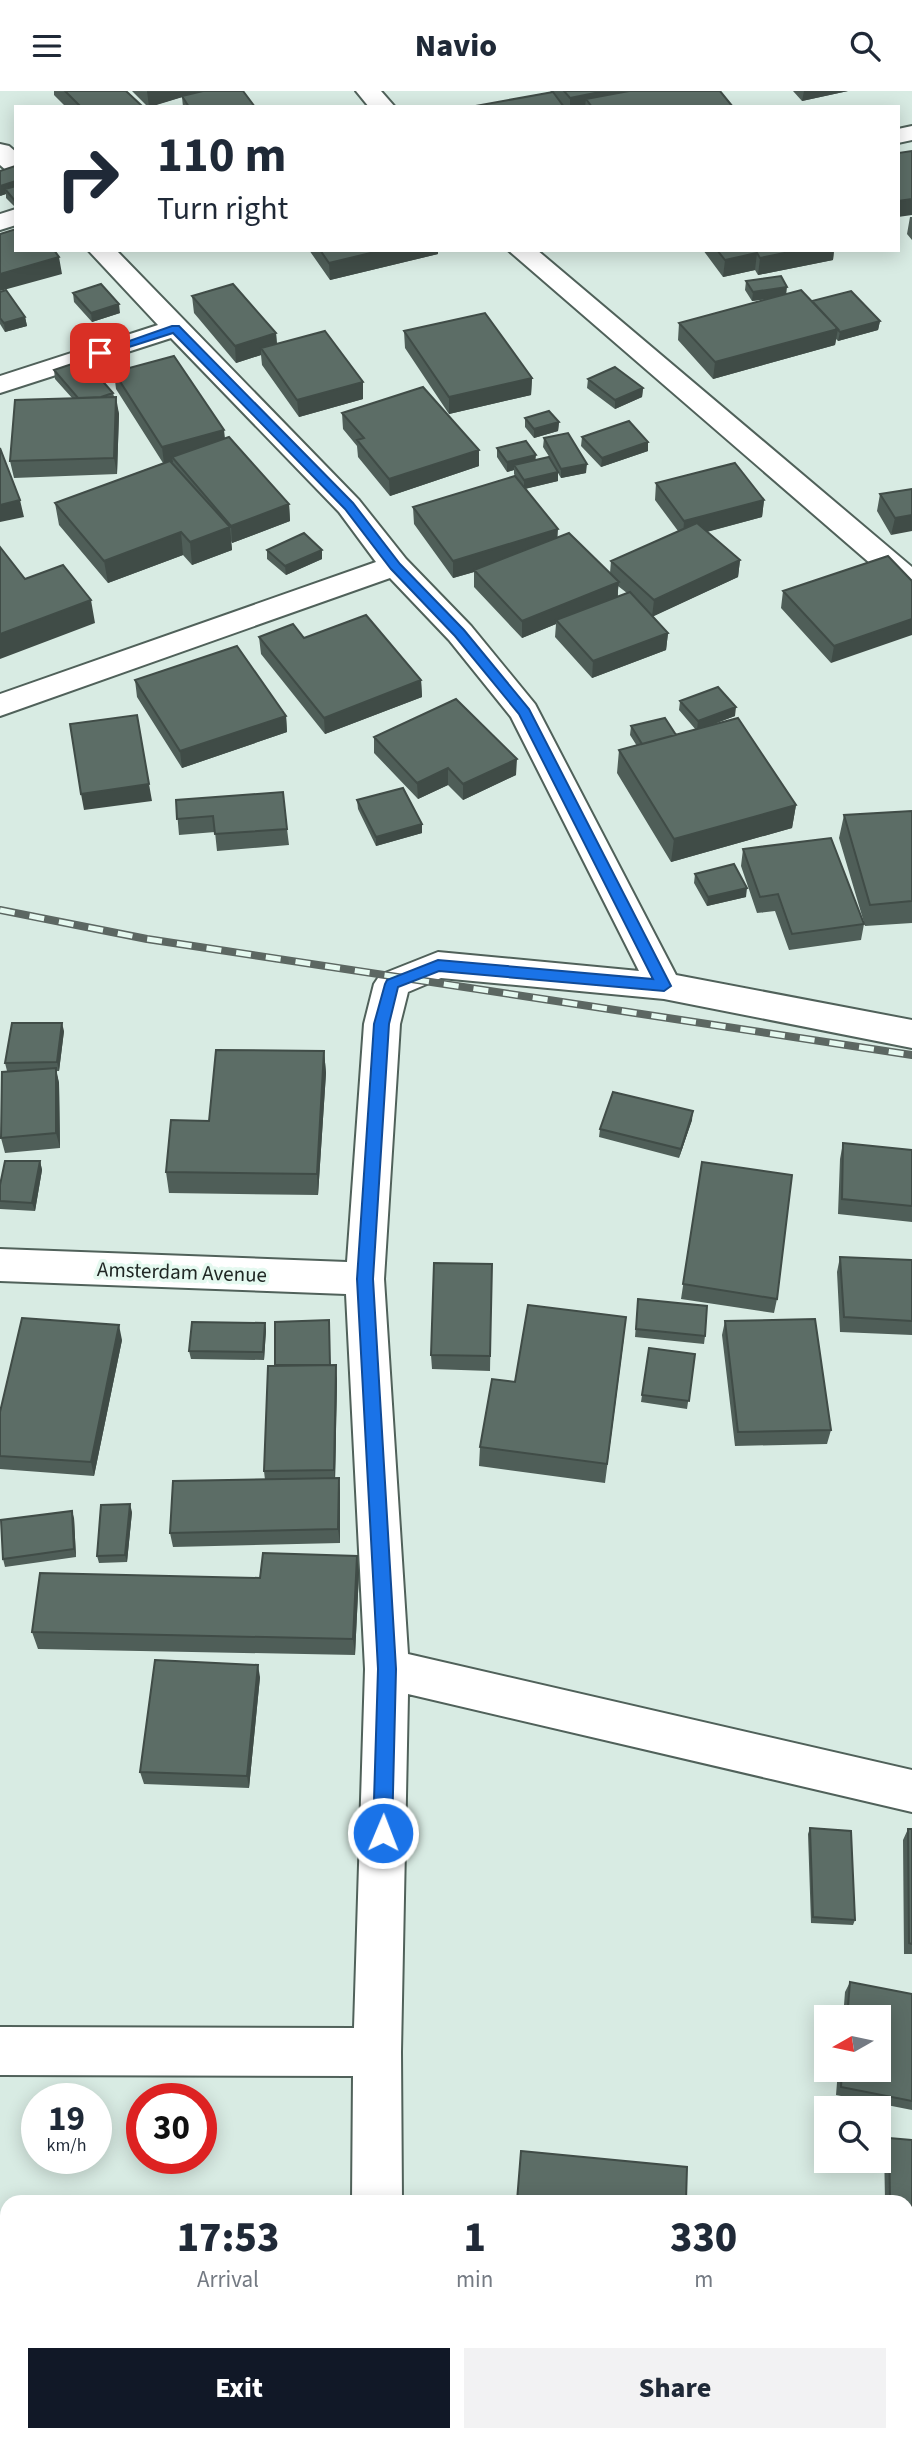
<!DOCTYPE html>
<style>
:root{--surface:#fff;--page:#f2f2f3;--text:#1f2937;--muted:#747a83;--accent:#111827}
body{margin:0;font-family:"Source Sans 3",sans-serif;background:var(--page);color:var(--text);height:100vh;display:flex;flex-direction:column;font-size:26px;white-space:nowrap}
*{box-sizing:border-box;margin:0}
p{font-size:23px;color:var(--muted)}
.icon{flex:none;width:38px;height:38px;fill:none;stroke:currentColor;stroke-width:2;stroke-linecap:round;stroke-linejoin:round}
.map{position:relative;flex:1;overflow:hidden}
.details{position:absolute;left:0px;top:2104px;width:914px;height:247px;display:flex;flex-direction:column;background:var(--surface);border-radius:21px 21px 0 0;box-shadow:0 4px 18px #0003}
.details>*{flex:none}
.banner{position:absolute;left:14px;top:14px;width:886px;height:147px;border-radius:0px;box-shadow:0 4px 18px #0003;background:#fff;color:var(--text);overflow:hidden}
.needle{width:46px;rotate:261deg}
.fabs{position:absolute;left:814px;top:1914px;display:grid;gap:14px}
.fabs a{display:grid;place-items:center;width:77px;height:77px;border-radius:0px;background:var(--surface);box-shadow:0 4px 18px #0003;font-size:35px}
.speed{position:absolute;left:21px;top:1992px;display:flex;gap:14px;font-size:35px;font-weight:700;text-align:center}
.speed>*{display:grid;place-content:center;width:91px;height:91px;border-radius:50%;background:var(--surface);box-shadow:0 4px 18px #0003;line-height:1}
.speed small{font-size:18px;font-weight:400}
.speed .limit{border:10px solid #d22;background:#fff;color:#111}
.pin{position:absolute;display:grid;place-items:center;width:60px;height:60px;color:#fff;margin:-30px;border-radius:14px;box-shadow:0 4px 10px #0006}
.me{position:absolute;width:77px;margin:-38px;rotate:1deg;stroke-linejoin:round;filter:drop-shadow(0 0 5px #0008)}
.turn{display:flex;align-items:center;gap:24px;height:147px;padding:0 28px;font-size:32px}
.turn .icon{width:91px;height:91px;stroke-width:2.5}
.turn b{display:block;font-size:49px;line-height:60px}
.eta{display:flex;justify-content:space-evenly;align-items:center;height:119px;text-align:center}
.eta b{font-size:42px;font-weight:800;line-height:49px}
.cta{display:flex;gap:14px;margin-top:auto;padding:14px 28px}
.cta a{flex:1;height:80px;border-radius:0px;background:var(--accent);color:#fff;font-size:28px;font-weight:800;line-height:80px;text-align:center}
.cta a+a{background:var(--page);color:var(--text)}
header{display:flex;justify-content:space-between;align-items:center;height:91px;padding:0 28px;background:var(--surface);font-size:32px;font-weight:800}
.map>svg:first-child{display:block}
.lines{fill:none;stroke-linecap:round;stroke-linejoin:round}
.street-casing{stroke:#50615a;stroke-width:4}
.street{fill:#fff;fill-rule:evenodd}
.rail-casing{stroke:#5c6762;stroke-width:8}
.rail{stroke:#e5f9f0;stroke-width:5;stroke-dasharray:15;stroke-linecap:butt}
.wall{fill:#4f5e58;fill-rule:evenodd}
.shaded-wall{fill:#404c47}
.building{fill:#5c6d66;stroke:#404c47;stroke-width:2}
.route{fill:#1a73e8;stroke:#114b97;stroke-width:2}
.labels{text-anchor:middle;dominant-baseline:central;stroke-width:7;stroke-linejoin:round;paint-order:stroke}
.street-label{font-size:21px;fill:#202724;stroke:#e5f9f0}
</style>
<header><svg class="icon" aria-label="menu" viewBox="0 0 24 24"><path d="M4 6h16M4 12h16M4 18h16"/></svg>Navio<svg class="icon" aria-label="search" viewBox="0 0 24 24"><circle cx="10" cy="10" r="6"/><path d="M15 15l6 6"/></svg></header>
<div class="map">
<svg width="912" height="2350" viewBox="0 0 912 2350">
<rect width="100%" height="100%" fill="#d8ebe3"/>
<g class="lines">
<g class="street-casing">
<path id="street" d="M356,0H381L395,16H369Z
M912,35V49L898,52V38Z
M0,53L9,55L16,61V82L7,80L0,74Z
M16,118V134L0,139V123Z
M88,159H116L359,409L406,468L471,535L535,613L676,884L912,929V957L664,908L441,887L408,901L400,933L384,1188L408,1563L912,1679V1721L408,1603L401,1961L402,2110H352L353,1985L0,1984V1936L354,1937L365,1578L346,1203L0,1190V1158L347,1171L364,933L374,893L380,884L438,861L639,880L511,626L449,549L390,487L0,625V603L376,471L339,421L171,247L0,302V285L158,234Z
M508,159H537L912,476V502L901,499Z
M351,2343H403V2350H351Z
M741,2343H793L791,2350H739Z"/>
</g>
<use href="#street" class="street"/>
<g class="rail-casing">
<path id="rail" d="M0,819L147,848L912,964"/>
</g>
<use href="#rail" class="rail"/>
</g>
<path class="wall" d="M54,0H126L141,16H66L54,4Z
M132,0H202L255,16H183L182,6L148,16Z
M550,0H720L733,16H470L551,1Z
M793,0H848L802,10Z
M16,76V117L6,107V103L0,105Z
M910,126H912V149L907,143Z
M309,159H438V163L330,189Z
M703,159H834L833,169L758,184L755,179L723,186Z
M746,190L786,203L880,230L878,239L838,250L836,248L835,254L713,288L678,249L679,232L767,208L752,210L745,199Z
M0,201L25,226L27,235L5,241L0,233Z
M73,202L120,222L92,231L74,211Z
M192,205L276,242L277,252L363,308L299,326L262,274L261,264L236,272L194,222Z
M404,240L532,287L531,304L449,323L405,257Z
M54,279L113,302L119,323L117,383L14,387L10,370L72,307L55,288Z
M114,281L225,348L289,413L290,430L232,452L231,450L232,459L192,474L183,464L108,492L59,434L55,412L163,372L116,298Z
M588,288L643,297L642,306L615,318L587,297Z
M342,322L479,375L390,405L358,366L357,355L343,338Z
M525,327L559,331L558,340L534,347L525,336Z
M582,346L648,360L601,376L581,355Z
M544,347L586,382L561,387L558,382V390L525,398L557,447L610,482L611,470L678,440L655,409L656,392L764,409L762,426L707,441L740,469L738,486L653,525L668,542L666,559L592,587L555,546L556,533L522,547L474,496V481L453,487L414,433L413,416L515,385L514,383V379L507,381L497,366V357L535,369L550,367L543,356ZM618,495L627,502L618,506Z
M912,398L891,444L877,420L880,403Z
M267,459H322V468L286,484L267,468Z
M888,465L831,572L781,517L783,500Z
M259,546L304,547L421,589L422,606L325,643L261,563Z
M135,589L286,625L287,641L182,677L137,606Z
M680,610L735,625L704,637L796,714L792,737L671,771L617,682L619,659L637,655L630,644L631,635L676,644L696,639L679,619Z
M374,646L516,684L463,709L448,694L418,708L374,662Z
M176,709L287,738L289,754L217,760L215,741L179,744Z
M357,709L422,742L376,755L358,718Z
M912,720V832L865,835L839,747L844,724Z
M743,758L864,833L861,849L789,859L775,820L757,822L741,775Z
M695,783L746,806L707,815L694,792Z
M64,940L59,980H56L59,992L60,1057L5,1062L1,1047L7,980L5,972Z
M324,960L326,982L318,1104L169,1102L166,1081L209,1030Z
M692,1029L679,1067L599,1046L600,1038Z
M843,1052L912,1059V1131L838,1123L840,1068Z
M40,1070L42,1079L35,1120L0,1118V1110Z
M702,1071L777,1208L774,1222L681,1208Z
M840,1166L912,1169V1244L840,1241L837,1181Z
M492,1173L490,1280L432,1278L431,1264Z
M638,1208L705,1245L704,1253L635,1246Z
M725,1230L831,1339L827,1353L735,1355L722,1244Z
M265,1232L266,1239L264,1269L191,1268L189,1260Z
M624,1246L605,1392L479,1375L480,1356L515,1291Z
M122,1249L94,1385L0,1378V1321Z
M649,1257L695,1263L687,1318L641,1311Z
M331,1274L337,1288L335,1387H339L340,1401V1452L173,1456L170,1442L265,1389L264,1380Z
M132,1421L127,1471L99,1472L97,1465Z
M74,1427L76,1466L5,1476L3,1468Z
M357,1465L359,1482L355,1564L38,1558L32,1541Z
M260,1586L249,1697L144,1693L140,1681Z
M810,1737L855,1829L853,1834L811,1832L808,1743Z
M908,1738H912V1863H904L903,1749Z
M850,1891L912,1903V2019L836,2004L838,1979H878V1927H843L845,1901Z
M889,2047L912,2049V2198L906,2197V2110H885L884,2055Z
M865,2343H906L912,2350H865Z"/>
<path class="shaded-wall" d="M147,0H202L150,16H149Z
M605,0H684L586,8L585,16H570V7Z
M804,0H848L802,10Z
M16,90V100L5,98L6,103L0,105V95Z
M912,108V124L898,126V110Z
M383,159H438V163L330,189L329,172Z
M799,159H834L833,169L758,184L760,167Z
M757,162L755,179L723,186L725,169Z
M59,166L62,183L0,200V183Z
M787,196L786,205L752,210L753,201Z
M119,213L120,222L92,231L91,222Z
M25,226L27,235L5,241L4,232Z
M880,230L878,239L838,250L840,241Z
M838,238L835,254L713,288L715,271Z
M276,242L277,259L261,257V264L236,272L235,255Z
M532,287L531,304L449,323V306Z
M363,291V308L299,326L297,309Z
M643,297L642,306L615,318V309Z
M116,306L119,323L117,383L114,367Z
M559,331L558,340L534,347V338Z
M224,339L226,356L172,366L173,371L164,373L162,356Z
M648,351V360L601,376L602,367Z
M479,359V375L390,405L389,388Z
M536,364L535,374H514V379L507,381V371Z
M587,373L586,382L561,387V378Z
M558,381V390L524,398V389Z
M20,409L24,426L0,431V414Z
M764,409L762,426L683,447L684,430Z
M289,413L290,430L232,452L231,435Z
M912,424V440L891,444L895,427Z
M230,436L232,459L192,474L190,451Z
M558,438L557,455L474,479V481L453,487V470Z
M181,441L183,464L108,492L104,470Z
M322,459V468L286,484L285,475Z
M740,469L738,486L652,526L654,509Z
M619,491L617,508L556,529V533L522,547V530Z
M91,509L95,532L0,568V543Z
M912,528V544L831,572L834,555Z
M668,542L666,559L592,587L593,570Z
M421,589L422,606L325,643L324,627Z
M736,616L735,625L697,639L698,630Z
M286,625L287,641L182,677L180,660Z
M517,668L516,684L463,709V693Z
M448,677V694L418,708L417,692Z
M149,693L152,710L84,719L81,703Z
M796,714L792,737L671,771L674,748Z
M422,733V742L376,755V746Z
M747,797L746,806L707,815L708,806Z
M62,932L64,940L59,980L57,971Z
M324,960L326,982L318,1104L317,1083Z
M56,977L59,992L60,1057L56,1042Z
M693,1020L692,1029L679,1067L681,1058Z
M40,1070L42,1079L35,1120L32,1112Z
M265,1232L266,1239L264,1269L263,1261Z
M119,1234L122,1249L94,1385L91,1371Z
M336,1274L337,1288L335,1393L334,1379Z
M339,1387L340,1401V1452L338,1438Z
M130,1413L132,1421L127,1471L125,1464Z
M72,1420L74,1427L76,1466L74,1458Z
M357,1465L359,1482L355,1564L353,1548Z
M258,1574L260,1586L249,1697L247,1685Z"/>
<path class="building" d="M65,0H126L141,14L137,16H81Z
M203,0H243L255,16H189L182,5Z
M564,0H605L570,7Z
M629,0H720L733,16H592L586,8Z
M553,1L564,16H470Z
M912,60V108L898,110V62Z
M15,75L16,90L0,95V80Z
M16,95V109L15,110L5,98Z
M16,138V159H54L59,166L0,183V143Z
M320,159H383L329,172Z
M717,159H799L760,167L757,162L725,169Z
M781,185L787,196L753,201L746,190Z
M101,193L119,213L91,222L73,202Z
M233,193L276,242L235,255L192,205Z
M6,199L25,226L4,232L0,227V201Z
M801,199L838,238L715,271L679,232Z
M851,200L880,230L840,241L837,238H838L812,210Z
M485,222L532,287L449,306L404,240Z
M325,240L363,291L297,309L261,257Z
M174,265L224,339L162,356L114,281Z
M84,269L113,302L101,306L78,307L54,279Z
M615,276L643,297L615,309L588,288Z
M423,296L479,359L389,388L357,349L364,347L342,322Z
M116,306L114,367L10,370L15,309Z
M549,320L559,331L534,338L525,327Z
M629,330L648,351L602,367L582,346Z
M568,342L587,373L561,378L544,347Z
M229,346L289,413L231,435L172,366Z
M526,350L536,364L507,371L497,357Z
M0,357L20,409L0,414Z
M549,366L558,381L524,389L514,374Z
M170,370L230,436L190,451L181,441L104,470L55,412Z
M735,372L764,409L684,430L656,392Z
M515,385L558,438L453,470L413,416Z
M912,398V424L895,427L880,403Z
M697,432L740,469L654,509L611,470Z
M304,442L322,459L285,475L267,459Z
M569,442L619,491L522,530L474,479Z
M0,456L25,488L63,474L91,509L0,543Z
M888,465L912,490V528L834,555L783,500Z
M630,501L668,542L593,570L556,529Z
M366,524L421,589L324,627L259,546L293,533L304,547Z
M237,555L286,625L180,660L135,589Z
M718,596L736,616L698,630L680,610Z
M456,608L517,668L463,693L448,677L417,692L374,646Z
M137,624L149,693L81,703L70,633Z
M665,627L676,644L642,653L631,635Z
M738,627L796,714L674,748L619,659Z
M403,697L422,733L376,746L357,709Z
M283,701L287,738L215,743L213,725L177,728L176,709Z
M912,720V810L870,814L844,724Z
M831,747L864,833L792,843L778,803L760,806L743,758Z
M734,773L747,797L708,806L695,783Z
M12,932H62L57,971L5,972Z
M216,959L324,960L317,1083L166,1081L171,1029L209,1030Z
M56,977V1042L1,1047L2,981Z
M613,1001L693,1020L681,1058L600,1038Z
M843,1052L912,1059V1115L842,1108Z
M5,1070H40L32,1112L0,1110V1094Z
M702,1071L792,1084L777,1208L683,1193Z
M840,1166L912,1169V1230L844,1226Z
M434,1172L492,1173L490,1265L431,1264Z
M638,1208L707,1215L705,1245L636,1238Z
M528,1214L626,1226L607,1373L480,1356L492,1288L515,1291Z
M22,1227L119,1234L91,1371L0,1365V1321Z
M815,1228L831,1339L738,1341L725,1230Z
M329,1229L330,1274H275V1231Z
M192,1231L265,1232L263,1261L189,1260Z
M649,1257L695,1263L689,1310L642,1304Z
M336,1274L334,1379L264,1380L268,1275Z
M339,1387L338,1438L170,1442L173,1390Z
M130,1413L125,1464L97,1465L101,1414Z
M72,1420L74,1458L3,1468L1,1429Z
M263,1462L357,1465L353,1548L32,1541L40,1482L260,1487Z
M155,1569L258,1574L247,1685L140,1681Z
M810,1737L851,1740L855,1829L813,1826Z
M908,1738H912V1853L909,1852Z
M850,1891L912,1903V2010L841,1996L842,1979H878V1927H847Z
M889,2047L912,2049V2190H906V2110H890Z
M521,2060L687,2076L686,2110H517Z
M906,2282H912V2350H871L870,2343H906Z
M452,2343H685L686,2350H452Z"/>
<path class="route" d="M172,235H179L353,412L400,473L464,539L529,618L671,895L664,900L439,880L398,896L389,933L373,1188L396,1578L392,1742L389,1748L383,1751L376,1748L373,1742L378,1578L357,1188L374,933L385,893L387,889L438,869L653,888L519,623L455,545L391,478L345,418L173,242L104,264L95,262Z"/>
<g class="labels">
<g class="street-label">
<text transform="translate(182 1181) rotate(2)">Amsterdam Avenue</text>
</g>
</g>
</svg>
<div class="fabs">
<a><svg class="needle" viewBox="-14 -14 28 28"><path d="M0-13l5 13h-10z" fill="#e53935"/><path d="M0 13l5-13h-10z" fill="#747a83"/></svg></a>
<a><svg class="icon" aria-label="search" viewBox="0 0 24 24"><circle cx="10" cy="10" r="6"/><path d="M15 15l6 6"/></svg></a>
</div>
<div class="speed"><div>19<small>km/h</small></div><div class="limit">30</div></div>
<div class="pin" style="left:100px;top:262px;background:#d93025"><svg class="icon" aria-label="arrive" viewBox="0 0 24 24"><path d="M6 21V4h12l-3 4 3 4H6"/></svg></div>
<svg class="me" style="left:383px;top:1742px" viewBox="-20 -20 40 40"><circle r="17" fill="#1a73e8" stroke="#fff" stroke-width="3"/><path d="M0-11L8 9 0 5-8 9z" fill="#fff"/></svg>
<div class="banner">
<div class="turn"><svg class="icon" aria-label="right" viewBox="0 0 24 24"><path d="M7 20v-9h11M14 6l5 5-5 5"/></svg><div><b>110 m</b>Turn right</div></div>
</div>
<section class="details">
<div class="eta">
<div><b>17:53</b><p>Arrival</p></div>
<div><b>1</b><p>min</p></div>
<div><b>330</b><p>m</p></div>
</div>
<div class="cta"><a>Exit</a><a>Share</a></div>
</section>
</div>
